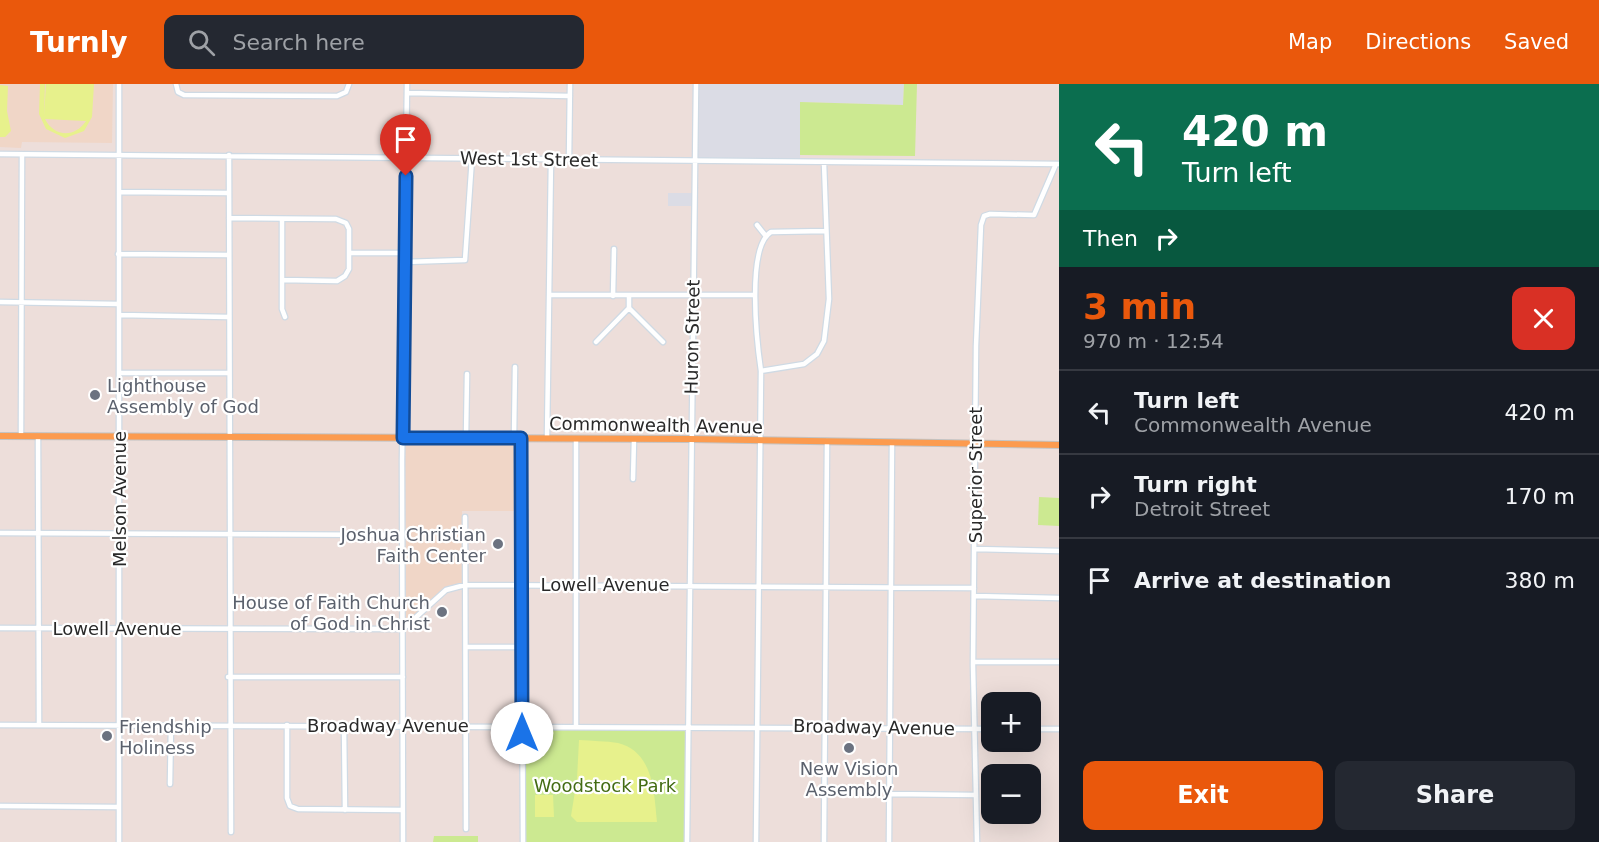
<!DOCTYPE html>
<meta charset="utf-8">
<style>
:root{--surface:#171b24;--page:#242831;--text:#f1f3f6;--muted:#9ea1a6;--line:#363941;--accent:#ea580c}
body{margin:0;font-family:"DejaVu Sans",sans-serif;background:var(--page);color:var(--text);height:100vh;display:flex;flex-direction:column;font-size:22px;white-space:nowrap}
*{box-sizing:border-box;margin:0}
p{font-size:20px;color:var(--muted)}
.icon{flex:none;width:33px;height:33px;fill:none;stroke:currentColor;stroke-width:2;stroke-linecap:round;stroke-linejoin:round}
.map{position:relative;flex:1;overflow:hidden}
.drawer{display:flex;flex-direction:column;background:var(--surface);width:540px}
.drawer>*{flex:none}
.top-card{background:#0b6e4f;color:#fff;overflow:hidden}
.buttons{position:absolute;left:981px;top:608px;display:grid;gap:12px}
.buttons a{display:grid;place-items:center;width:60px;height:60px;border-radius:12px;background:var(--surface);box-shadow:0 6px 24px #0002;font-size:30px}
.pin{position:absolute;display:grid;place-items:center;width:51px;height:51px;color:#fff;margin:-62px -26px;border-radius:50% 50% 50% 0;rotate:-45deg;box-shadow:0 0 6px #0007}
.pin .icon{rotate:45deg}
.me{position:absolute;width:66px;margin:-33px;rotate:0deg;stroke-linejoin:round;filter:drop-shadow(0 0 4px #0008)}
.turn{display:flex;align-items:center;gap:21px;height:126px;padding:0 24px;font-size:27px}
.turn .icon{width:78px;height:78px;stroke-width:2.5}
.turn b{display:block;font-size:42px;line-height:51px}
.then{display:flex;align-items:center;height:57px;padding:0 24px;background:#0003;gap:12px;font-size:22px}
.round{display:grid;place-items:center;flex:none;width:63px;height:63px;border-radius:12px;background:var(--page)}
.summary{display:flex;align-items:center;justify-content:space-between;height:102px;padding:0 24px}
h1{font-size:36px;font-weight:700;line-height:45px;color:var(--accent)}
.action{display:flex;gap:12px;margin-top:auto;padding:12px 24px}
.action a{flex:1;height:69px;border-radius:12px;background:var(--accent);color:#fff;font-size:24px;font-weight:700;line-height:69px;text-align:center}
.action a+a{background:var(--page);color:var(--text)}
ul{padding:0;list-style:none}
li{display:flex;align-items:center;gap:18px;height:84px;padding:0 24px;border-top:2px solid var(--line)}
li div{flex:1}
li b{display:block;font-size:22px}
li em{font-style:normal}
header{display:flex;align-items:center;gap:36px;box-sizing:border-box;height:84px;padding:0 30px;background:var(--accent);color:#fff}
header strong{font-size:28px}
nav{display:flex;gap:33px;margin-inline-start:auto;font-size:21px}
.search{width:420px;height:54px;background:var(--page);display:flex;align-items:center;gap:15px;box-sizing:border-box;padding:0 21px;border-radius:12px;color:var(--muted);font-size:22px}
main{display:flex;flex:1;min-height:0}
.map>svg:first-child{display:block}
.industrial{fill:#dbdce5}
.education{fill:#f0d6c7}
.green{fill:#cce991}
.pitch{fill:#e7f18c;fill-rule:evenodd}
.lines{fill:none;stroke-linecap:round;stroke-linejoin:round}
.minor-casing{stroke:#cfdae4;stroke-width:7}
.major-casing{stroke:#c3c3c3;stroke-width:8}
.minor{stroke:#fff;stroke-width:4.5}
.major{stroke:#fc9b4f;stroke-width:6}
.route-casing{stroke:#114b97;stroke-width:15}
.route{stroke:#1a73e8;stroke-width:10}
.worship-dot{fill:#6b7280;stroke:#fff;stroke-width:2}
.labels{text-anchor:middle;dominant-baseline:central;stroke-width:4.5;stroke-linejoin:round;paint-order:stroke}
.street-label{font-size:18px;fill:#292929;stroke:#fff}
.worship-label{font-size:18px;fill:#5b616d;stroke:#fff;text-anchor:start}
.park-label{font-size:18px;fill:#436c14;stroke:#fff}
</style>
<header>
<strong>Turnly</strong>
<div class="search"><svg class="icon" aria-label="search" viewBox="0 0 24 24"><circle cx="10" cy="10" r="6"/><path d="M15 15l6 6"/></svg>Search here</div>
<nav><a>Map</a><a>Directions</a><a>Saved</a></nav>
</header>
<main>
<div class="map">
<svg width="1059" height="758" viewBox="0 0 1059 758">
<rect width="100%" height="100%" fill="#eddeda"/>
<path class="industrial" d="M698,0H904L903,21L801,18L800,76L697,75Z
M668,109H692V122H668Z"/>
<path class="education" d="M0,0H113L112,59L22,58L21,64L0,63Z
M405,358L517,359V427H462L463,499L447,502L406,539Z"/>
<path class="green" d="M904,0H917L915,72L800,71V18L903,21Z
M1039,413L1059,414V442L1038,441Z
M525,644H685V758H525Z
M434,752H478V758H433Z"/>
<path class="pitch" d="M40,0H45L44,32L46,0H94L92,33L84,47L65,54L46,45L39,30ZM45,35L85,37H86C75,54 54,53 45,35Z
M0,1L8,2L7,27L11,47L5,53H0Z
M579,656C592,657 606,657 618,659C654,668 654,709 657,738H577L571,732L577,695Z
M535,711H553L554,733H535Z"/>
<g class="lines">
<g class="minor-casing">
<path id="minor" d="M176,0L178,8L184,11L337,12L346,8L349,0
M407,9L570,12
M0,70L1059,80
M229,71L231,748
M569,76L570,0
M119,108L229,109
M229,134L336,135L346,139L349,145V185L345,192L337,197L282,196
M282,135V225L285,233
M757,141L765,151
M349,169H405
M118,170L229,171
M405,178L465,176L472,74
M549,211H755
M613,212L614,165
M0,218L119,220
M629,224L663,258
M119,231L229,233
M596,258L629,224V212
M761,287L804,280L817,270L824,257L829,215L824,79
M119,289H228
M21,352L22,71
M38,352L39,641
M466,354L467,290
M514,354L515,283
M521,354L523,758
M547,354L551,76
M576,355V641
M633,395L634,355
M465,433L466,745
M0,449L402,451
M975,465L1059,467
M974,512L1059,514
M0,544L403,545L446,506L465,501L974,504
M466,563H522
M973,578H1059
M228,593H403
M0,641L992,645
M287,641V714L290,722L298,725L403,726
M344,641L345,726
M1030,645H1059
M170,700L171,641
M889,710L976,711
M0,722L118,723
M119,758V0
M403,758L402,377L407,0
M687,758L696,0
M756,758L761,287C757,260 746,163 771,148L825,147
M824,758L827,357
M889,758L892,358
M977,758L973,581L976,262L981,141L984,132L990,130L1034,131L1056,80"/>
</g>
<g class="major-casing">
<path id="major" d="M0,352L690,355L1059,361"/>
</g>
<use href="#minor" class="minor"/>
<use href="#major" class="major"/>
</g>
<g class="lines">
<g class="route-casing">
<path id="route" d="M406,92L403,354H521L522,649"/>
</g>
<use href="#route" class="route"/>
</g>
<g class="worship-dot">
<circle cx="95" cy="311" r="6"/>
<circle cx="498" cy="460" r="6"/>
<circle cx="442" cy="528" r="6"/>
<circle cx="107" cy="652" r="6"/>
<circle cx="849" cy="664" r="6"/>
</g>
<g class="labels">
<g class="street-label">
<text transform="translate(529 75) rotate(1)">West 1st Street</text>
<text transform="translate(692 253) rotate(-89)">Huron Street</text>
<text transform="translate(656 341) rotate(1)">Commonwealth Avenue</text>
<text transform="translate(975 391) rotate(-90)">Superior Street</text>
<text transform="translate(119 415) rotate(-90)">Melson Avenue</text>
<text x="605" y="500">Lowell Avenue</text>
<text x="117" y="544">Lowell Avenue</text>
<text x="388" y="641">Broadway Avenue</text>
<text transform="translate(874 643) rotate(1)">Broadway Avenue</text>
</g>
<g class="worship-label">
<text x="107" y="301">Lighthouse<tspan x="107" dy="21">Assembly of God</tspan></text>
<text x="486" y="450" text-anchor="end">Joshua Christian<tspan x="486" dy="21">Faith Center</tspan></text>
<text x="430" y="518" text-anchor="end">House of Faith Church<tspan x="430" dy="21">of God in Christ</tspan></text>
<text x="119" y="642">Friendship<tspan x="119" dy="21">Holiness</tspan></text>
<text x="849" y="684" text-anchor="middle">New Vision<tspan x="849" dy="21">Assembly</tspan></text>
</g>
<g class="park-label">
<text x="605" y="701">Woodstock Park</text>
</g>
</g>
</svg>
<div class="buttons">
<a>+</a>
<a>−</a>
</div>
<div class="pin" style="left:406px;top:92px;background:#d93025"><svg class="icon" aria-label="arrive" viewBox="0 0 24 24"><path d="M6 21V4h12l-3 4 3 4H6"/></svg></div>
<svg class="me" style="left:522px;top:649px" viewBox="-20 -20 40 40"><circle r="19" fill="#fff"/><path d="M0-13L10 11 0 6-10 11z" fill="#1a73e8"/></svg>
</div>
<section class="drawer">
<div class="top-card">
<div class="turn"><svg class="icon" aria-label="left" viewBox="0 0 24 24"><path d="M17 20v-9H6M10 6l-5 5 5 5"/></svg><div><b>420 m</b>Turn left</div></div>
<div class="then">Then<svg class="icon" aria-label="right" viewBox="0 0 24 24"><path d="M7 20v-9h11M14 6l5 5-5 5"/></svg></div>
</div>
<div class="summary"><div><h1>3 min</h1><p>970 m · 12:54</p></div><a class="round" style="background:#d93025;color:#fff"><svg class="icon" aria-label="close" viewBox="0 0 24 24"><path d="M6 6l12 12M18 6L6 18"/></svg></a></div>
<ul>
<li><svg class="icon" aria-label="left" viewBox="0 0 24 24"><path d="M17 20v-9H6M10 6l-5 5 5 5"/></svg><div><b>Turn left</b><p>Commonwealth Avenue</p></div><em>420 m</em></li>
<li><svg class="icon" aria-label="right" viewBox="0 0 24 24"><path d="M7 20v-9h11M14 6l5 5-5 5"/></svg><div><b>Turn right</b><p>Detroit Street</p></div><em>170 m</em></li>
<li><svg class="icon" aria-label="arrive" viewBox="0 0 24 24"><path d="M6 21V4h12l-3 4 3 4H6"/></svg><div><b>Arrive at destination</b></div><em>380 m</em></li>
</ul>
<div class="action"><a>Exit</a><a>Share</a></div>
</section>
</main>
